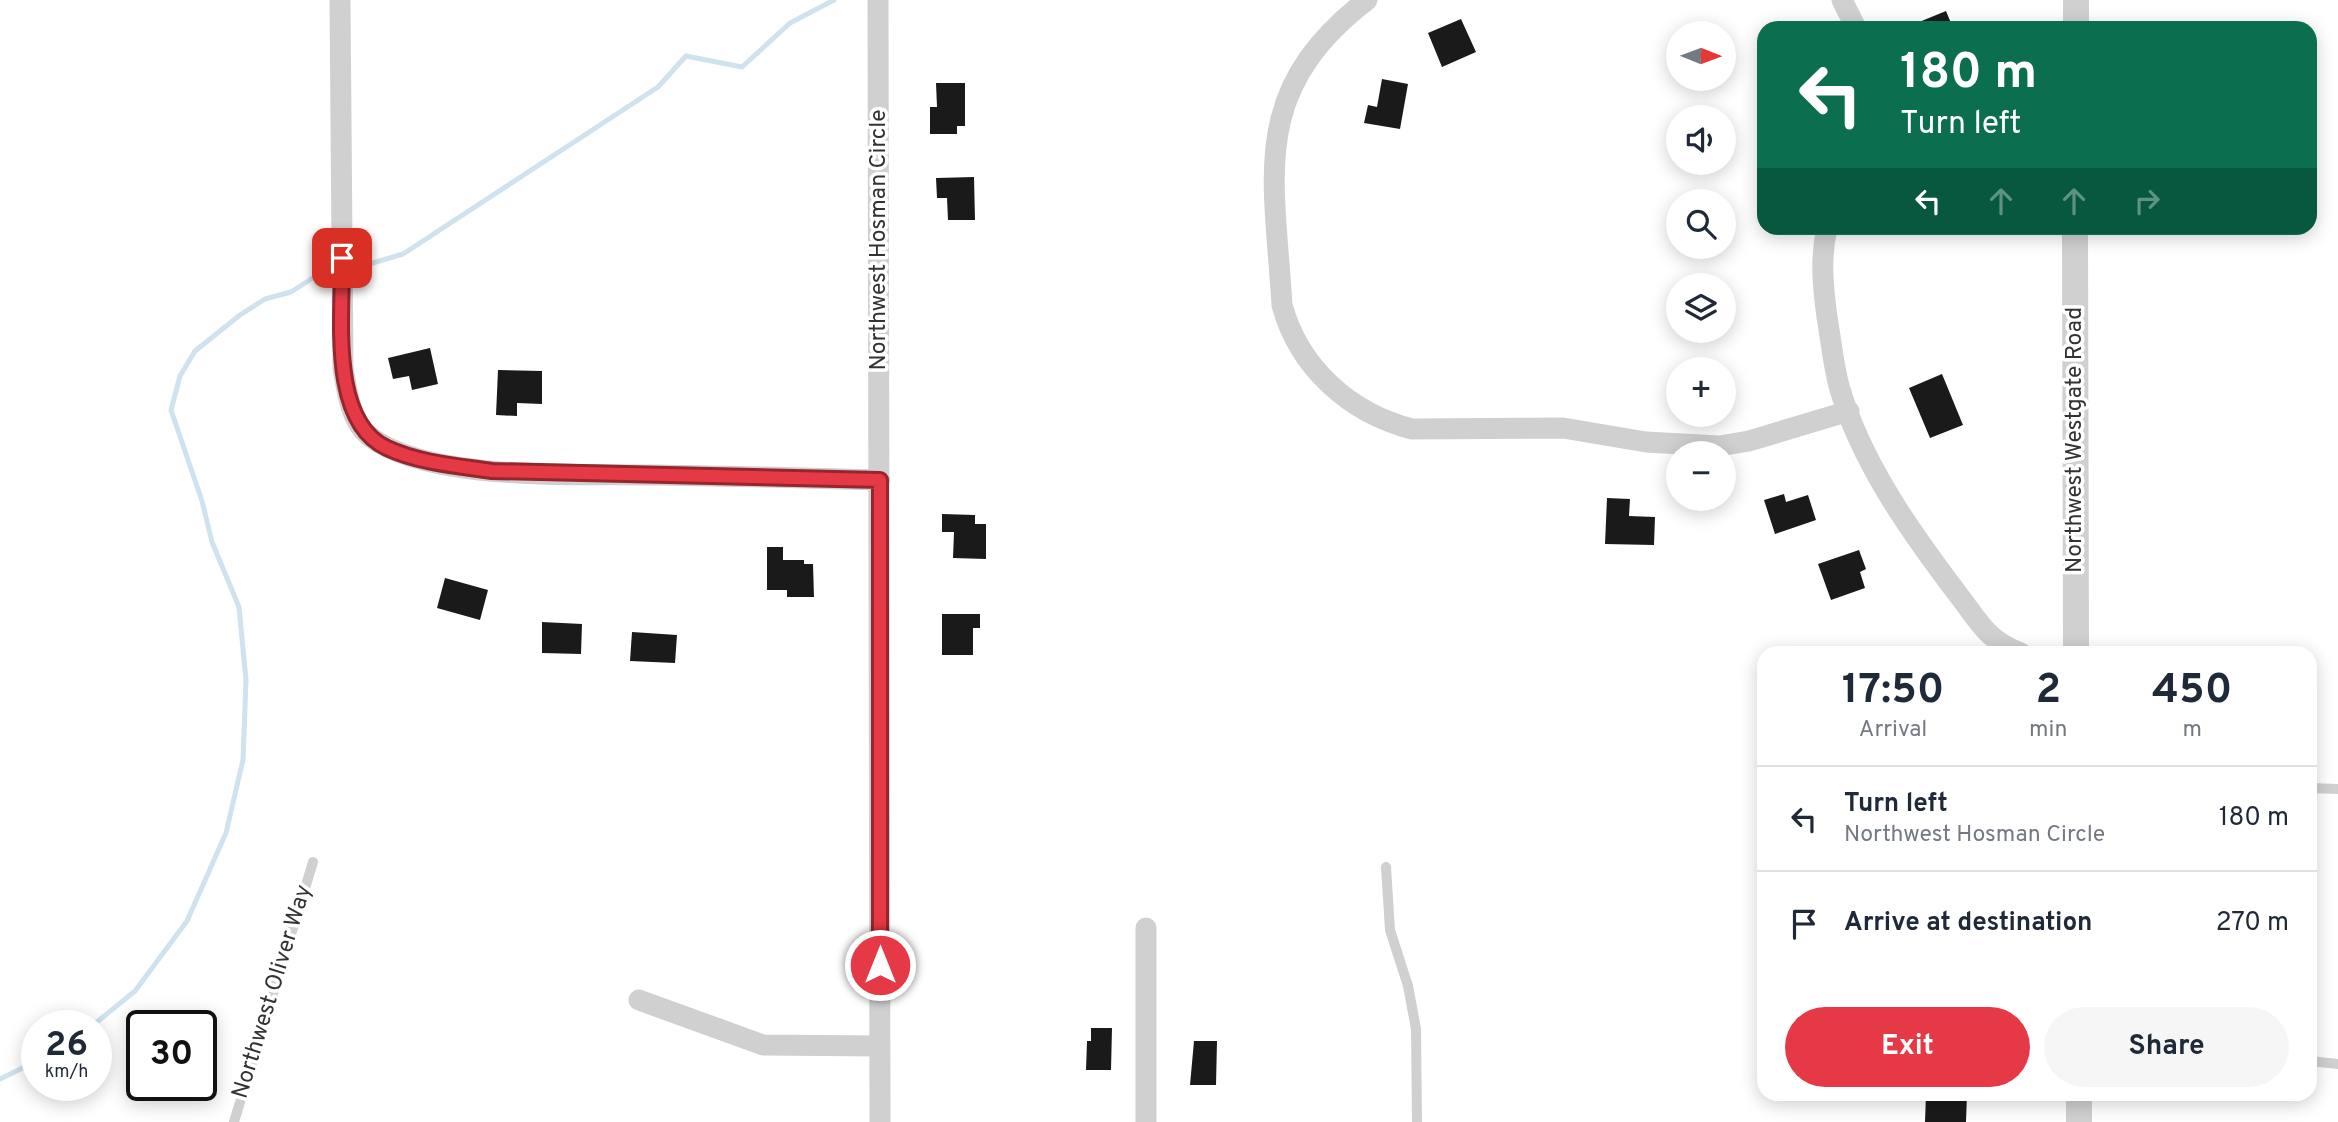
<!DOCTYPE html>
<meta charset="utf-8">
<style>
:root{--surface:#fff;--page:#f6f6f7;--text:#1f2937;--muted:#747a83;--line:#e0e1e3;--accent:#e63946}
body{margin:0;font-family:Overpass,sans-serif;background:var(--page);color:var(--text);height:100vh;display:flex;flex-direction:column;font-size:26px;white-space:nowrap}
*{box-sizing:border-box;margin:0}
p{font-size:23px;color:var(--muted)}
.icon{flex:none;width:38px;height:38px;fill:none;stroke:currentColor;stroke-width:2;stroke-linecap:round;stroke-linejoin:round}
.map{position:relative;flex:1;overflow:hidden}
.details{position:absolute;left:1757px;top:646px;width:560px;height:455px;display:flex;flex-direction:column;background:var(--surface);border-radius:21px;box-shadow:0 4px 18px #0003}
.details>*{flex:none}
.hud{position:absolute;left:1757px;top:21px;width:560px;height:214px;border-radius:21px;box-shadow:0 4px 18px #0003;background:#0b6e4f;color:#fff;overflow:hidden}
.needle{width:46px;rotate:91deg}
.controls{position:absolute;left:1666px;top:21px;display:grid;gap:14px}
.controls a{display:grid;place-items:center;width:70px;height:70px;border-radius:50%;background:var(--surface);box-shadow:0 4px 18px #0003;font-size:35px}
.speed{position:absolute;left:21px;top:1010px;display:flex;gap:14px;font-size:35px;font-weight:700;text-align:center}
.speed>*{display:grid;place-content:center;width:91px;height:91px;border-radius:50%;background:var(--surface);box-shadow:0 4px 18px #0003;line-height:1}
.speed small{font-size:18px;font-weight:400}
.speed .limit{border:4px solid #111;border-radius:10px;background:#fff;color:#111}
.pin{position:absolute;display:grid;place-items:center;width:60px;height:60px;color:#fff;margin:-30px;border-radius:14px;box-shadow:0 4px 10px #0006}
.me{position:absolute;width:77px;margin:-38px;rotate:0deg;stroke-linejoin:round;filter:drop-shadow(0 0 5px #0008)}
.turn{display:flex;align-items:center;gap:24px;height:147px;padding:0 28px;font-size:32px}
.turn .icon{width:91px;height:91px;stroke-width:2.5}
.turn b{display:block;font-size:49px;line-height:60px}
.lanes{display:flex;align-items:center;height:66px;padding:0 28px;background:#0003;justify-content:center;gap:35px;direction:ltr}
.lanes .off{opacity:.35}
.eta{display:flex;justify-content:space-evenly;align-items:center;height:119px;text-align:center}
.eta b{font-size:42px;font-weight:700;line-height:49px}
.primary-button{display:flex;gap:14px;margin-top:auto;padding:14px 28px}
.primary-button a{flex:1;height:80px;border-radius:42px;background:var(--accent);color:#fff;font-size:28px;font-weight:700;line-height:80px;text-align:center}
.primary-button a+a{background:var(--page);color:var(--text)}
ul{padding:0;list-style:none}
li{display:flex;align-items:center;gap:21px;height:105px;padding:0 28px;border-top:2px solid var(--line)}
li div{flex:1}
li b{display:block;font-size:26px}
li em{font-style:normal}
.map>svg:first-child{display:block}
.lines{fill:none;stroke-linecap:round;stroke-linejoin:round}
.stream{stroke:#cfe2ee;stroke-width:5}
.building{fill:#1a1a1a}
.service{stroke:#d0d0d0;stroke-width:10}
.minor{stroke:#d0d0d0;stroke-width:21}
.tertiary{stroke:#d0d0d0;stroke-width:26}
.route-casing{stroke:#96252e;stroke-width:18}
.route{stroke:#e63946;stroke-width:12}
.labels{text-anchor:middle;dominant-baseline:central;stroke-width:7;stroke-linejoin:round;paint-order:stroke}
.street-label{font-size:23px;fill:#333;stroke:#fff}
</style>
<div class="map">
<svg width="2338" height="1122" viewBox="0 0 2338 1122">
<rect width="100%" height="100%" fill="#fff"/>
<g class="lines">
<path class="stream" d="M359,267L403,254L658,87L686,56L742,67L790,23L834,0
M92,1026L135,991L187,921L226,833L243,760L246,680L239,607L212,542L202,501L171,410L180,376L195,351L240,315L265,299L291,292L319,274
M0,1079L37,1061"/>
</g>
<path class="building" d="M1946,11L1953,28H1907V27Z
M1461,19L1476,52L1442,67L1428,33Z
M1382,79L1408,84L1400,129L1364,123L1368,105L1377,107Z
M936,83H965V126H957V134H930V107H937Z
M974,177L975,220H948L947,198H937L936,178Z
M430,348L438,384L412,390L409,376L393,379L388,358Z
M498,370L542,371V404L517,403V416L496,415Z
M1942,374L1963,425L1930,438L1909,388Z
M1784,494L1786,502L1808,495L1816,520L1775,534L1764,500Z
M1607,498L1630,499L1629,516L1655,517L1654,545L1605,544Z
M942,514L975,515V524H986V559L953,558L954,532H942Z
M767,547H783V560H804V564H813L814,597H787V590H767Z
M1859,550L1866,569L1860,572L1865,588L1831,600L1818,564Z
M445,578L488,590L480,620L437,608Z
M942,614H980V628H973V655H942Z
M542,622L582,624L581,654L542,653Z
M632,632L677,635L675,663L630,661Z
M1091,1028H1112L1111,1070H1086L1087,1041H1091Z
M1194,1041H1217L1216,1085H1190Z
M1926,1094H1967L1966,1122H1925Z"/>
<g class="lines">
<path class="service" d="M2310,788L2338,789
M1386,867L1390,930L1408,986L1416,1029L1417,1122
M2310,1061L2338,1064
M234,1122L313,862"/>
<path class="minor" d="M340,0L343,368C347,390 350,421 369,436C430,483 580,473 656,475C731,476 805,478 880,480
M878,0L880,1122
M1367,0C1249,91 1274,173 1282,305C1299,368 1350,413 1412,429L1563,428L1646,442L1719,446L1749,441L1849,411
M1842,0L1856,28
M1827,228C1820,258 1823,287 1827,317C1831,340 1833,363 1839,386C1861,463 1912,534 1960,597C1980,623 1988,641 2021,653
M1146,928V1122
M639,1000L763,1045L880,1046"/>
<path class="tertiary" d="M2076,28V0
M2075,228L2076,653
M2079,1094V1122"/>
</g>
<g class="lines">
<g class="route-casing">
<path id="route" d="M342,258C343,312 328,421 387,448C419,463 458,466 492,471L880,480V965"/>
</g>
<use href="#route" class="route"/>
</g>
<g class="labels">
<g class="street-label">
<text transform="translate(879 240) rotate(-90)">Northwest Hosman Circle</text>
<text transform="translate(2075 440) rotate(-90)">Northwest Westgate Road</text>
<text transform="translate(273 992) rotate(-73)">Northwest Oliver Way</text>
</g>
</g>
</svg>
<div class="controls">
<a><svg class="needle" viewBox="-14 -14 28 28"><path d="M0-13l5 13h-10z" fill="#e53935"/><path d="M0 13l5-13h-10z" fill="#747a83"/></svg></a>
<a><svg class="icon" aria-label="sound" viewBox="0 0 24 24"><path d="M4 9h4l5-4v14l-5-4H4zM17 9q2 3 0 6"/></svg></a>
<a><svg class="icon" aria-label="search" viewBox="0 0 24 24"><circle cx="10" cy="10" r="6"/><path d="M15 15l6 6"/></svg></a>
<a><svg class="icon" aria-label="layers" viewBox="0 0 24 24"><path d="M12 4l9 5-9 5-9-5zM3 14l9 5 9-5"/></svg></a>
<a>+</a>
<a>−</a>
</div>
<div class="speed"><div>26<small>km/h</small></div><div class="limit">30</div></div>
<div class="pin" style="left:342px;top:258px;background:#d93025"><svg class="icon" aria-label="arrive" viewBox="0 0 24 24"><path d="M6 21V4h12l-3 4 3 4H6"/></svg></div>
<svg class="me" style="left:880px;top:965px" viewBox="-20 -20 40 40"><circle r="17" fill="#e63946" stroke="#fff" stroke-width="3"/><path d="M0-11L8 9 0 5-8 9z" fill="#fff"/></svg>
<div class="hud">
<div class="turn"><svg class="icon" aria-label="left" viewBox="0 0 24 24"><path d="M17 20v-9H6M10 6l-5 5 5 5"/></svg><div><b>180 m</b>Turn left</div></div>
<div class="lanes"><svg class="icon" aria-label="left" viewBox="0 0 24 24"><path d="M17 20v-9H6M10 6l-5 5 5 5"/></svg><svg class="icon off" aria-label="ahead" viewBox="0 0 24 24"><path d="M12 20V5M6 11l6-6 6 6"/></svg><svg class="icon off" aria-label="ahead" viewBox="0 0 24 24"><path d="M12 20V5M6 11l6-6 6 6"/></svg><svg class="icon off" aria-label="right" viewBox="0 0 24 24"><path d="M7 20v-9h11M14 6l5 5-5 5"/></svg></div>
</div>
<section class="details">
<div class="eta">
<div><b>17:50</b><p>Arrival</p></div>
<div><b>2</b><p>min</p></div>
<div><b>450</b><p>m</p></div>
</div>
<ul>
<li><svg class="icon" aria-label="left" viewBox="0 0 24 24"><path d="M17 20v-9H6M10 6l-5 5 5 5"/></svg><div><b>Turn left</b><p>Northwest Hosman Circle</p></div><em>180 m</em></li>
<li><svg class="icon" aria-label="arrive" viewBox="0 0 24 24"><path d="M6 21V4h12l-3 4 3 4H6"/></svg><div><b>Arrive at destination</b></div><em>270 m</em></li>
</ul>
<div class="primary-button"><a>Exit</a><a>Share</a></div>
</section>
</div>
